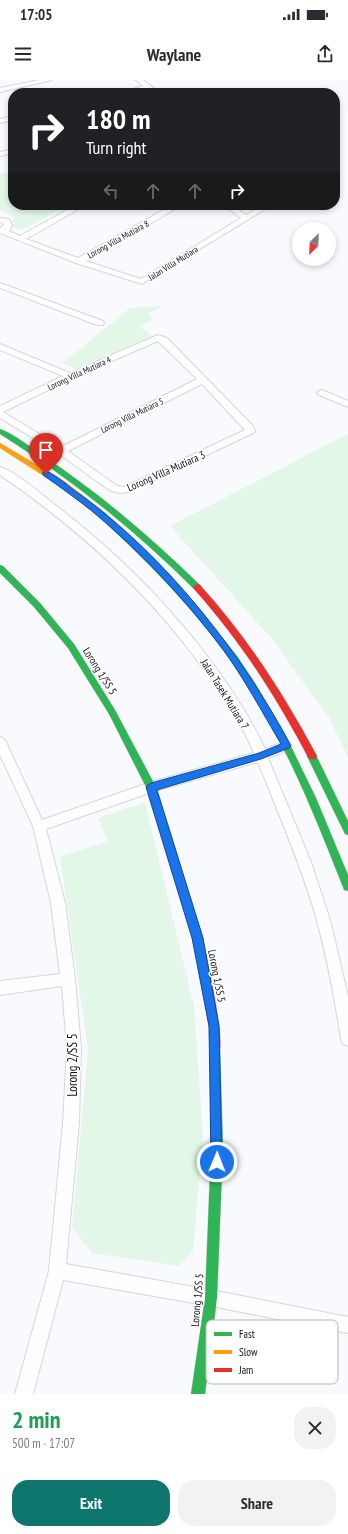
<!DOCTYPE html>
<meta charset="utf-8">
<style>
:root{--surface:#fff;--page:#f2f2f3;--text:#2b2b33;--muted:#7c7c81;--accent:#0f766e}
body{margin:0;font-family:"PT Sans Narrow",sans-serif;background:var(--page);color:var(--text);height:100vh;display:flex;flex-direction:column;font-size:15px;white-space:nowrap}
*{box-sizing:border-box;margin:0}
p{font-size:13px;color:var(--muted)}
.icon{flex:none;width:22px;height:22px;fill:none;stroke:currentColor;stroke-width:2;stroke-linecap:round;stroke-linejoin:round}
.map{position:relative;height:1314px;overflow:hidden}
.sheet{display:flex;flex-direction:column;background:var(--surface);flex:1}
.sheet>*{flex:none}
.hud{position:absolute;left:8px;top:8px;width:332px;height:122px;border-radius:16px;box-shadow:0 2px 6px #0003;background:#202124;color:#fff;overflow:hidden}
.needle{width:26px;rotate:204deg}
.tools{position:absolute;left:292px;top:142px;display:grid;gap:8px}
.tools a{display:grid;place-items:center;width:44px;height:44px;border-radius:50%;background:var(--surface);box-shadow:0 2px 6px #0003;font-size:20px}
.pin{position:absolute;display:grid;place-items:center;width:34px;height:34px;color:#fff;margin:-41px -17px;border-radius:50% 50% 50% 0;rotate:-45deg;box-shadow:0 0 4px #0007}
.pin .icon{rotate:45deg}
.me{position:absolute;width:44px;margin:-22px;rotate:1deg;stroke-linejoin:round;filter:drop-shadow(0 0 3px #0008)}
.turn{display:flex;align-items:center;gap:14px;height:84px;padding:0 12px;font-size:18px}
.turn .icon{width:52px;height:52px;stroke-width:2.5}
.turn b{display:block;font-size:28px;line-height:34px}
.lanes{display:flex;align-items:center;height:38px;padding:0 12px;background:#0003;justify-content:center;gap:20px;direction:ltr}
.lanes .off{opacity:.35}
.round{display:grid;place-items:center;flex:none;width:42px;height:42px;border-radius:16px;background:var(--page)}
.head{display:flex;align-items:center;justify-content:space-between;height:68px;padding:0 12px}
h1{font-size:24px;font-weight:700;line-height:30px;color:#1e9e55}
.primary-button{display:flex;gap:8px;margin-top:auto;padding:8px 12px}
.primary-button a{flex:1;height:46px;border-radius:16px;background:var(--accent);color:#fff;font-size:16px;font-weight:700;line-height:46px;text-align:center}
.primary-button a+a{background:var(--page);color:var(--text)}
.status{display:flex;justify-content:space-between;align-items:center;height:28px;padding:0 20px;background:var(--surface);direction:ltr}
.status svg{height:11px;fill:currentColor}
header{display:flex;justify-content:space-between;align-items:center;height:52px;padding:0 12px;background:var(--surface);font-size:18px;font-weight:700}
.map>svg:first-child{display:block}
.green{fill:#e2f7e7}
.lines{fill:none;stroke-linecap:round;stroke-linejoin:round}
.street-casing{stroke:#d5d6d8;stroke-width:2}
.fast-casing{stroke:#d5d6d8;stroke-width:1}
.slow-casing{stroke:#d5d6d8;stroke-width:1}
.jam-casing{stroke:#d5d6d8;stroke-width:1}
.street{fill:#fefeff;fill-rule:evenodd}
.fast{fill:#30b455;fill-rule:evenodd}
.slow{fill:#ff9f0a;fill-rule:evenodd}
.jam{fill:#e5322d;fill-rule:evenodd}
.route{fill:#1a73e8;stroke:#114b97}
.labels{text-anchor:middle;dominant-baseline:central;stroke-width:3;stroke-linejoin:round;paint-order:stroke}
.far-street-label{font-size:9px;fill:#101113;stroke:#fff}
.street-label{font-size:11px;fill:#101113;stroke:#fff}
.near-street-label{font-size:13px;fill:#101113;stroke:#fff}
.key{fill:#fff;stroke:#b7b8b8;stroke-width:1}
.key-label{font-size:11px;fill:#101113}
</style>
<div class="status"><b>17:05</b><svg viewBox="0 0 49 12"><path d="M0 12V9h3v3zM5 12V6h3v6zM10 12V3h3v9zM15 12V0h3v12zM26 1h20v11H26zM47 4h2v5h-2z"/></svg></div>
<header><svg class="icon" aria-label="menu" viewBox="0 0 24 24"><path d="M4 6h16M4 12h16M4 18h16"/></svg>Waylane<svg class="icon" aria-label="share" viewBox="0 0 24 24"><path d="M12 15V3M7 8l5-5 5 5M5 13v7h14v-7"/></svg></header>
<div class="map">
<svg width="348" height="1314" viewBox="0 0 348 1314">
<rect width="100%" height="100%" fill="#f9fafd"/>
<path class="green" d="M13,91V125H70L21,150L12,146L13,137L0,129V94Z
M162,226L148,234L154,240L139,246L152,256L75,289L63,283L130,228Z
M348,354V678L330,639L272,559L170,446Z
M145,722L194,926L203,1056L193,1171L179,1186L92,1173L72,1147L88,970L60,776L108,762L98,738Z"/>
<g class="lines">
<g class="street-casing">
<path id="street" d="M39,0H52L0,12V8Z
M136,0H143L160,13H153L147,9L131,13H120L143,6Z
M13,36V40L0,43V39Z
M13,69V73L0,76V72Z
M76,125H86L26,159L78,178L172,125H182L86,181L141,199L241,138L223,125H232L246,135L263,125H272L142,204L76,183L0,153V148L4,145L3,143L0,142V138L9,139L12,145L9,151L20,156Z
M0,203L103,241L104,243L103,245H97L0,208Z
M158,255L167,258L253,346L255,351L253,353L129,412L119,413L109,410L58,373L0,338V326L63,296L0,270V264L70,293ZM158,261L197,299L61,367L3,332L73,298ZM202,304L245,350L124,407L117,406L68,371Z
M322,310L348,321V327L319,315L317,313L319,311Z
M0,387C13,390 39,412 50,421C111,467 165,520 211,581C231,609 251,638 265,669L286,661L290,663L292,666L290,669L268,678L311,782L331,843L348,917V966L343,964L341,959C334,915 326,870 313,827C298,778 277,730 258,682L152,712L46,749L65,823L75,899L81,968L79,1043L66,1184L211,1210L348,1237V1253L211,1226L63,1200L33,1314H15L49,1191L63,1043L67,968L62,906L0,915V901L60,894L51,823L33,746L0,675V657L4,659L6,662L42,740L151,702L254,673C241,642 222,614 203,588C146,510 79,449 0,395Z"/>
</g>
<g class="fast-casing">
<path id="fast" d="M0,349C13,353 30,367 42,375C99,413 151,457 200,505L201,507L200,509H194C135,450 71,399 0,354Z
M101,431L104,432L151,477L196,525L237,576L255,603L285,654L316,718L348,795V811L344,810L343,807C316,739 289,670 249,608C208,543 155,488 98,436V432Z
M0,485L3,486L40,523L74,564L115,630L156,707L203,858L205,869L204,872L200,874L196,872L193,858L146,707L109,634L68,568L34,527L0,493Z
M312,672L315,673L348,741V755L345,754L307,676L309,673Z
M215,965L219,966L220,970L223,1067L217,1218L205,1314H191L205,1218L211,1067L210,970L211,966Z"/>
</g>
<g class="slow-casing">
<path id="slow" d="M0,363L64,401L104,432V436H98L58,405L0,368Z"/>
</g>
<g class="jam-casing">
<path id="jam" d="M197,504L200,505C247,557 284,614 317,676L315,679H309C276,616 241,562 194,509L193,507Z
M200,864L204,866L205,869C209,889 225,959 219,974L215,975L211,974L210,970L209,947L195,869L196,866Z"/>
</g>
<use href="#street" class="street"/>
<use href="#fast" class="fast"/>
<use href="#slow" class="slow"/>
<use href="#jam" class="jam"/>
</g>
<path class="route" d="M46,391C57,395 71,409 81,415C167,478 241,572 291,666L289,668L261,679L157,710L203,858L219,946L222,1082L221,1086L217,1088L212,1086L211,1082L209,946L192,858L146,707L148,705L151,703L259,673L281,664C262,632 244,598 222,568C184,518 140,471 92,431C77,419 60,407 43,395V392Z"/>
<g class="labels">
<g class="far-street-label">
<text transform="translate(118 159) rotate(-29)">Lorong Villa Mutiara 8</text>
<text transform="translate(173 183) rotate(-32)">Jalan Villa Mutiara</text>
<text transform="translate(79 293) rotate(-25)">Lorong Villa Mutiara 4</text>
<text transform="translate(132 335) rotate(-26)">Lorong Villa Mutiara 5</text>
</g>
<g class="street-label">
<text transform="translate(166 391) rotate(-24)">Lorong Villa Mutiara 3</text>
<text transform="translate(100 591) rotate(58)">Lorong 1/SS 5</text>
<text transform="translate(225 614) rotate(58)">Jalan Tasek Mutiara 7</text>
<text transform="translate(217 896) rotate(79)">Lorong 1/SS 5</text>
<text transform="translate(197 1220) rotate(-85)">Lorong 1/SS 5</text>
</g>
<g class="near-street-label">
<text transform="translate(72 985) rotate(-90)">Lorong 2/SS 5</text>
</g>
</g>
<rect x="206" y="1240" width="132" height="64" rx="6" class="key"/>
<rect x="214" y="1252" width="18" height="4" fill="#30b455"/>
<rect x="214" y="1270" width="18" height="4" fill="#ff9f0a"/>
<rect x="214" y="1288" width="18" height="4" fill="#e5322d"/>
<g class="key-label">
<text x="239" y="1258">Fast</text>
<text x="239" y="1276">Slow</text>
<text x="239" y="1294">Jam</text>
</g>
</svg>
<div class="tools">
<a><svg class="needle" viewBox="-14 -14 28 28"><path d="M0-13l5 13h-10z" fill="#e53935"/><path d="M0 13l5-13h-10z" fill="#7c7c81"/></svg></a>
</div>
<div class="pin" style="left:46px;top:394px;background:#d93025"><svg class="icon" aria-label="arrive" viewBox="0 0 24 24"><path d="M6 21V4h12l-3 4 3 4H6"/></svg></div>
<svg class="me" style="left:217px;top:1082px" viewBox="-20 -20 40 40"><circle r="17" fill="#1a73e8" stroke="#fff" stroke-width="3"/><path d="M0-11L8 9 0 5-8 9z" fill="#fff"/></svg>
<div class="hud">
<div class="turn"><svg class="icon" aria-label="right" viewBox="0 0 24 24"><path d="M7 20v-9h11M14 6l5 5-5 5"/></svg><div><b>180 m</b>Turn right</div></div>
<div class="lanes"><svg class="icon off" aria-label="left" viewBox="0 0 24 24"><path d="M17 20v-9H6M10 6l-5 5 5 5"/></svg><svg class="icon off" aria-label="ahead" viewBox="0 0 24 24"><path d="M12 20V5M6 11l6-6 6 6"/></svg><svg class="icon off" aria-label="ahead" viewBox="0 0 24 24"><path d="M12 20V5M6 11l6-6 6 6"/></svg><svg class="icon" aria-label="right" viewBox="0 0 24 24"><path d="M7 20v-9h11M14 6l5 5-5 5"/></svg></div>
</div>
</div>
<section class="sheet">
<div class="head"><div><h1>2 min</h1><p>500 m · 17:07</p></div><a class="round"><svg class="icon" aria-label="close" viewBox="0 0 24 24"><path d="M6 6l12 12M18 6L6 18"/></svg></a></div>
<div class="primary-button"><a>Exit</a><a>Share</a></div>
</section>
